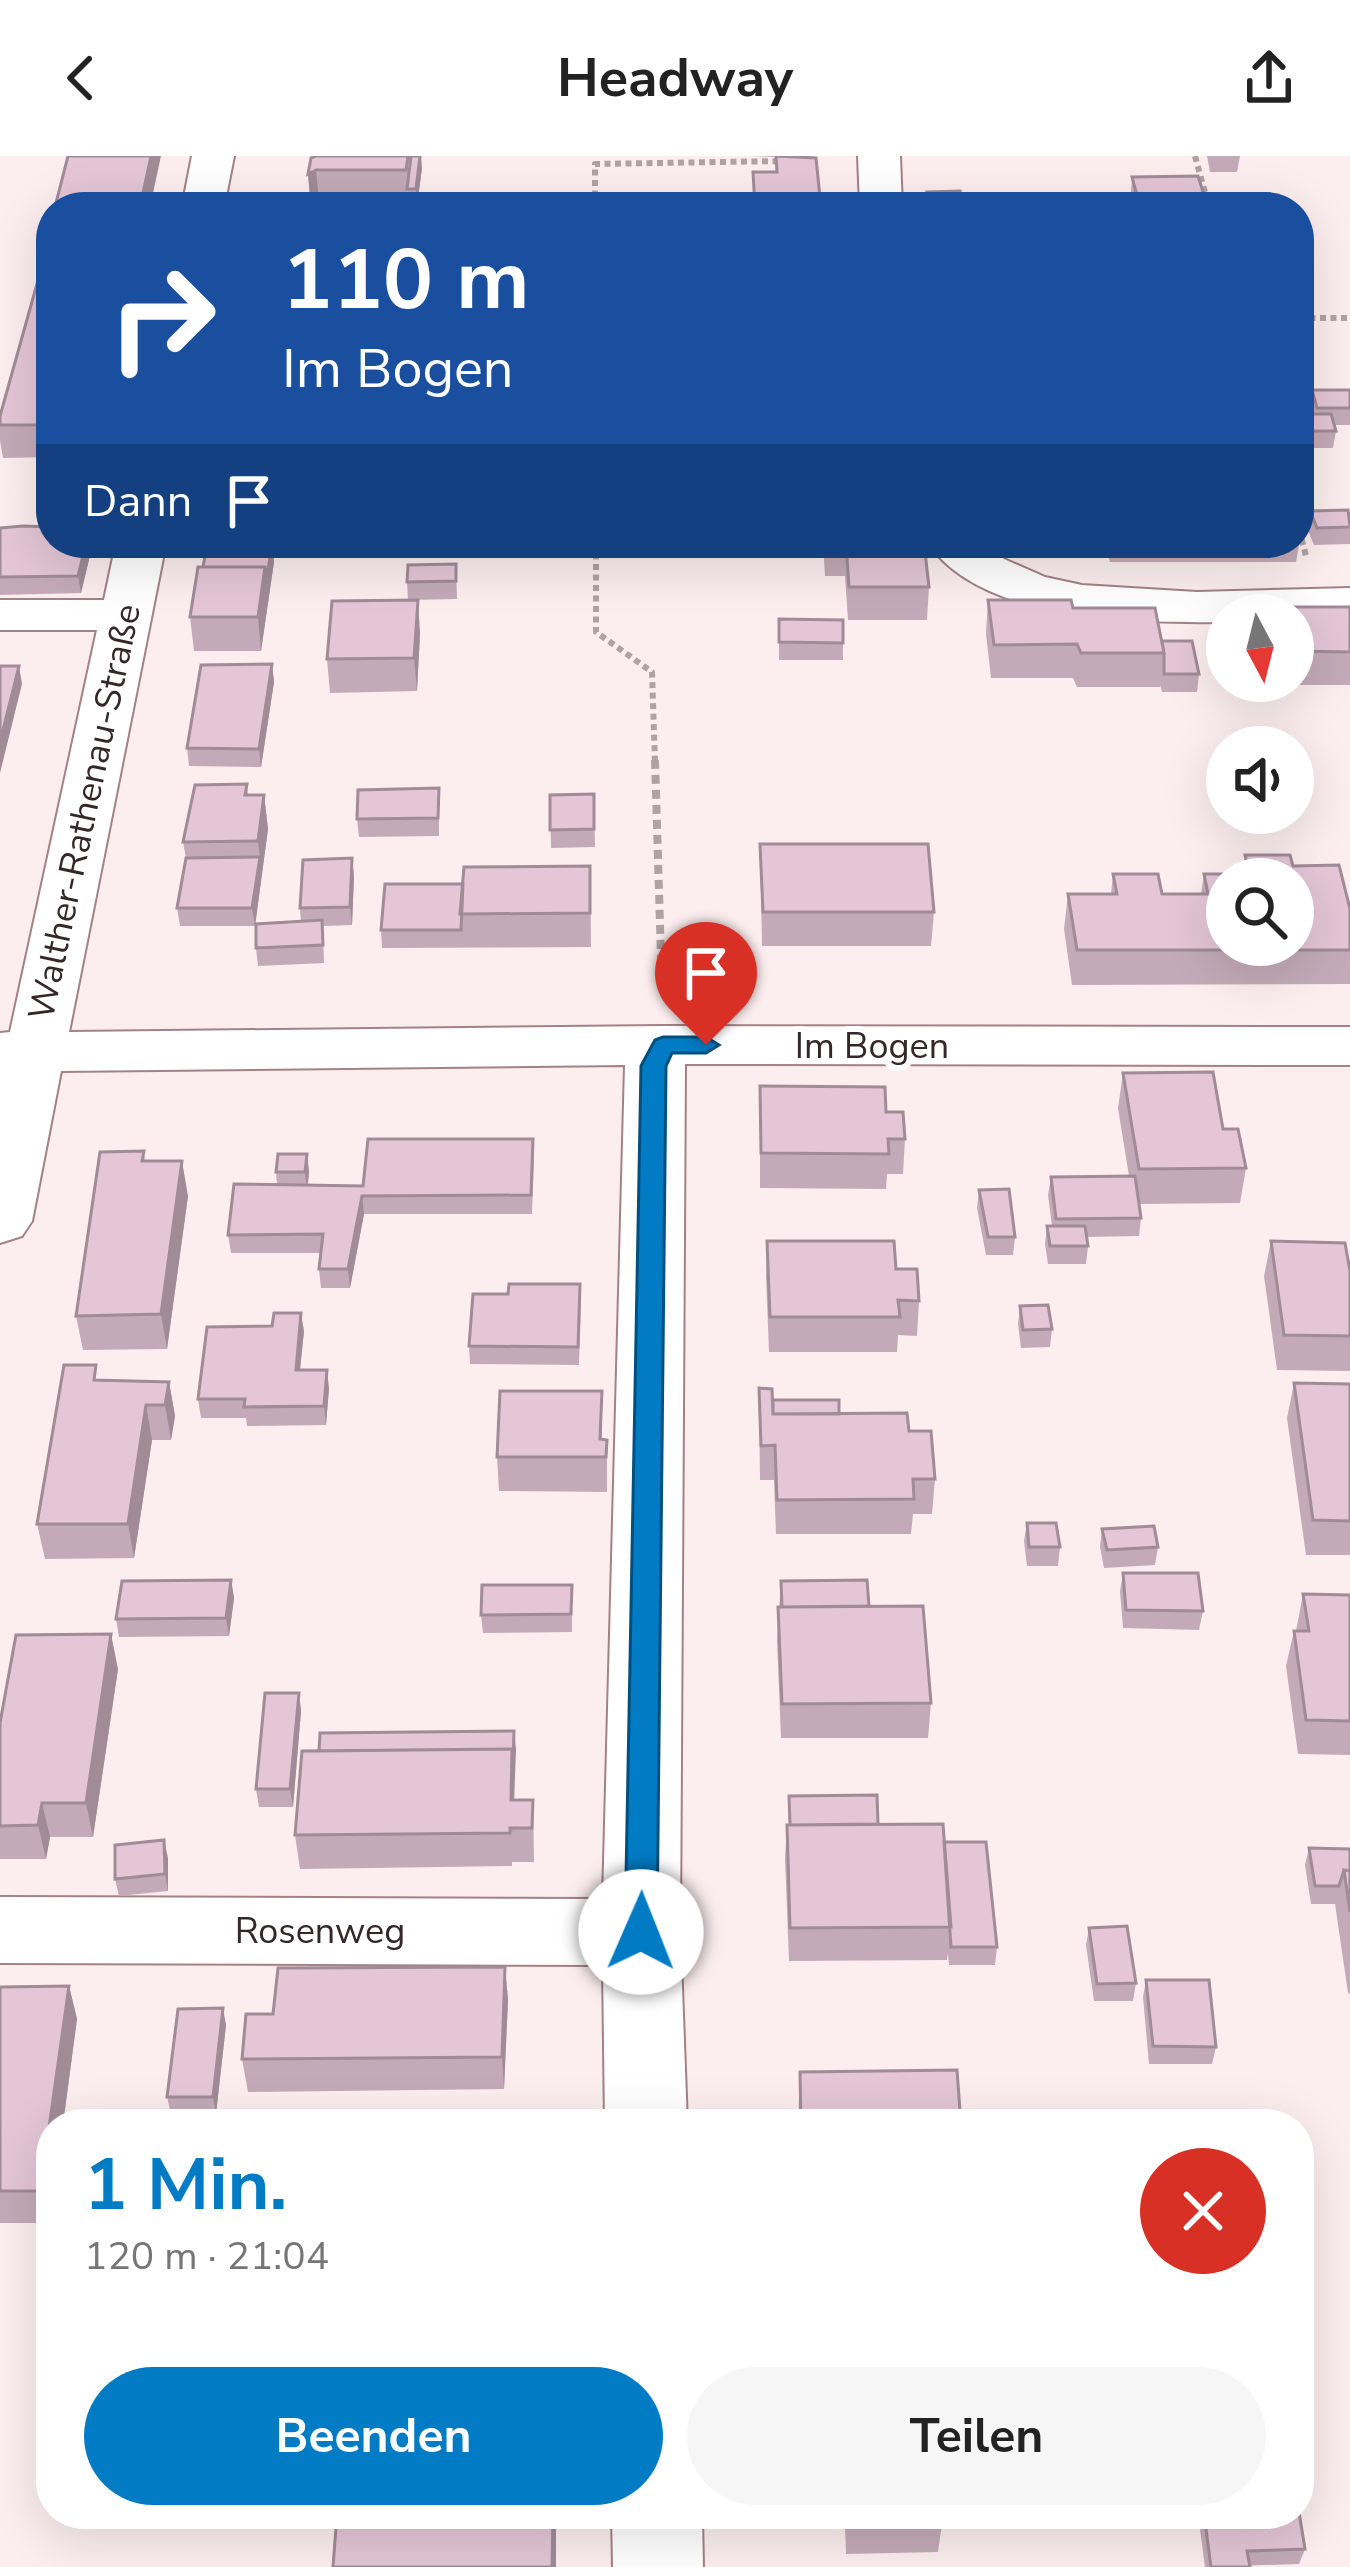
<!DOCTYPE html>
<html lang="de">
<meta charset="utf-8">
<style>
:root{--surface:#fff;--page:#f6f6f6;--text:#222;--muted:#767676;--accent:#007bc4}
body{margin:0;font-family:"Nunito Sans",sans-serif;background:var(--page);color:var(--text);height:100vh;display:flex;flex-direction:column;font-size:45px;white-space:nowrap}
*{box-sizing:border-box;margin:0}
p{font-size:39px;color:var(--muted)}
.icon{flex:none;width:66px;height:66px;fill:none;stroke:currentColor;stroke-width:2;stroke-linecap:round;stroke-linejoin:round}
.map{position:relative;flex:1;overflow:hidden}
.drawer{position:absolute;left:36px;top:1953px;width:1278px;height:420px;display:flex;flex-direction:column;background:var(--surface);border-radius:48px;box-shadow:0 12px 48px #0002}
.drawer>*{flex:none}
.banner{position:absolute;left:36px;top:36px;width:1278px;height:366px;border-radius:48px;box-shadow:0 12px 48px #0002;background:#1a4fa0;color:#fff;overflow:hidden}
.needle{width:78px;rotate:173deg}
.fabs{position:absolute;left:1206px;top:438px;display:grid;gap:24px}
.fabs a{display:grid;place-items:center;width:108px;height:108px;border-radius:50%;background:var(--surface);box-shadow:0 12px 48px #0002;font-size:60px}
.pin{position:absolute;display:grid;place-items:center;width:102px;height:102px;color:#fff;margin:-123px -51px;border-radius:50% 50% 50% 0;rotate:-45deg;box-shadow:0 0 12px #0007}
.pin .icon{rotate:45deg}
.me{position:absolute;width:132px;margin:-66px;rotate:1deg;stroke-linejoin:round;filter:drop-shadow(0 0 9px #0008)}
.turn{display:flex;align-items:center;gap:42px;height:252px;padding:0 48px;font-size:54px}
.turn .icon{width:156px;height:156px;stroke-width:2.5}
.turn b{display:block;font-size:84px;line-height:102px}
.then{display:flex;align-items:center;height:114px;padding:0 48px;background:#0003;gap:24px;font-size:45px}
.round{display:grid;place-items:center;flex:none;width:126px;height:126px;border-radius:63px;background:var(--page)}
.summary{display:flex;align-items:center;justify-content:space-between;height:204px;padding:0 48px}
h1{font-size:72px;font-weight:700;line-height:90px;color:var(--accent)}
.primary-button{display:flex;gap:24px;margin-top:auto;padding:24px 48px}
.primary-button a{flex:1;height:138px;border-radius:72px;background:var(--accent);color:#fff;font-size:48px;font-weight:700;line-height:138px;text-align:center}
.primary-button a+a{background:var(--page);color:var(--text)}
header{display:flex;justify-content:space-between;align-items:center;height:156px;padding:0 48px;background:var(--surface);font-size:54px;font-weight:700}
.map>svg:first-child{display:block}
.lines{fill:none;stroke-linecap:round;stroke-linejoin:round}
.minor-casing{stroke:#a28286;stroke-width:4}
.path-far1{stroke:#afa2a3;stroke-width:6;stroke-dasharray:6 4.5;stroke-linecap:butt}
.path{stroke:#afa2a3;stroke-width:8;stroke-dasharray:9 6;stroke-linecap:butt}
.minor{fill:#fff;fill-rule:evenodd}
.wall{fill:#c4aab8}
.shaded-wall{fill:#a08b96}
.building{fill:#e4c6d6;stroke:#a08b96;stroke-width:3;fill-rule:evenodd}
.route{fill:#007bc4;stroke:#00507f;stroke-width:3}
.labels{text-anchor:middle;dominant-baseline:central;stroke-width:12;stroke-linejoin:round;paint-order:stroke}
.street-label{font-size:36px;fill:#342729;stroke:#fff}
</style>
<header><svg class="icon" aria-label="back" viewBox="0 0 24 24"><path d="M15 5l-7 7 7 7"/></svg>Headway<svg class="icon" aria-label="share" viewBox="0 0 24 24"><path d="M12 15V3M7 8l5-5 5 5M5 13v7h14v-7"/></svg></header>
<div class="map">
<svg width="1350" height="2411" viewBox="0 0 1350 2411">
<rect width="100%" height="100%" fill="#fceeef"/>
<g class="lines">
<g class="minor-casing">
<path id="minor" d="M192,0H234L224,51H182Z
M858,0H900L902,51H860Z
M116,387H166L69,876L663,870L1350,871V909L685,908L680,1776L687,1968H605L603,1809L0,1807V1741L603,1743L625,909L61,915L32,1065L22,1080L0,1087V877L10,876L97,474H0V444H104Z
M928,387H983L1004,403L1045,421L1082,429L1197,436L1350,432V462L1227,459V466C1140,467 983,467 928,387Z
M612,2358H702L703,2411H613Z"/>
</g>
<path class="path-far1" d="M1195,0L1209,51
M595,51V8L785,5
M1299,162H1350
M1299,373L1306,400
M596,387V476L652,516L655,607"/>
<path class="path" d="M655,604L662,834"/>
<use href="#minor" class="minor"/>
</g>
<path class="wall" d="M752,0H816L791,1L821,51H753V16H776V1Z
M1207,0H1240L1237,16H1210Z
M311,2L422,12L417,49H408V45L310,46L308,18Z
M1132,21L1205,42L1204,51H1134L1131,37Z
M927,36L962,44V51H926Z
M51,92V301L3,302L0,284V260Z
M1312,234H1350V269H1334L1336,275L1333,292H1299V258H1312L1310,251Z
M1310,355L1350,359V388L1314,389L1307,372Z
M1299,366L1302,373L1296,406H1110L1106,392H1029L1028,387H1299Z
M0,372L92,391L81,437L0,439Z
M617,387H638V401L617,402Z
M823,387H924L929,431L927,464H848L845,420H825Z
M272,388L274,406L261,495H194L190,461L203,411Z
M456,408L457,443L408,444L407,426Z
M988,444L1073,452L1162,485L1199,518L1197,536H1162L1160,529V531H1077L1073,522H991L986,478Z
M1259,451H1350V529H1264L1263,525H1293V459H1258Z
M779,463L843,487V504H779Z
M420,477L417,535L330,537L327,503Z
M272,508L274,526L261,611L189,610L187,592Z
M247,628L248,639H264L268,673L255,770H180L177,752L186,702L183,686Z
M439,632V680L359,681L357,663Z
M594,638L595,691L551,692L550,639Z
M760,688L934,756L931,790H762Z
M1245,699L1293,710L1350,753V828L1072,829L1064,773L1068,738H1111L1113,718L1162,738H1201L1204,718H1242Z
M352,702L354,720L352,769L323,770L324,807L258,810L256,792L301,766L300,752Z
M590,710L591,791L382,792L381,774L463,728Z
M1123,917L1223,973L1246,1012L1240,1047L1139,1048L1141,1062L1139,1080L1087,1081L1088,1090L1086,1108H1048L1045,1088L1047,1070H1052L1048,1039L1051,1021L1129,1020L1118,952Z
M760,930L886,956L905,983L903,1018H887L886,1033L760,1032Z
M144,995L145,1005L188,1040L167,1193L83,1194L76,1160Z
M307,998L309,1016L308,1029L363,1030L534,1001L532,1058H364L350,1132H321L319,1113L321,1097H231L228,1079L277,1029L276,1016Z
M979,1034L1015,1081L1013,1099H986L977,1052Z
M767,1085L896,1113L919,1145L917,1180L898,1179L897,1196H769L766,1120Z
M1271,1085L1350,1104V1215L1277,1214L1264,1120Z
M508,1138L581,1146L579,1209L470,1208L469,1190Z
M1020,1150L1052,1173L1050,1191L1021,1192L1018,1168Z
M304,1175L300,1214L329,1232L326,1269L247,1270L246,1262H201L198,1243Z
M99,1224L169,1226L175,1260L171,1284H152L134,1402L45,1403L37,1368Z
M1294,1227L1350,1228V1399H1306L1287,1262Z
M759,1232L773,1244L839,1258L909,1275L935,1323L932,1358H913L911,1378H776L774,1324H760Z
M602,1235V1283L607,1284V1336L499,1335L497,1301Z
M1027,1367L1060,1391L1058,1410H1027L1024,1385Z
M1102,1373L1158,1391L1155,1409L1104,1412L1100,1391Z
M1123,1417L1203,1455L1199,1474L1123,1472L1120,1435Z
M231,1424L234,1442L229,1480L119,1481L116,1463Z
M781,1425L869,1450L931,1547L928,1582H781L777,1485Z
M572,1429V1476L483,1477L481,1459Z
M1303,1438L1350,1439V1599L1298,1598L1286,1510L1294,1475H1296Z
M118,1513L93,1681H50L46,1703H0V1567Z
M299,1537L301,1555L293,1651H259L256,1633Z
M514,1575V1644H533L534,1706H512V1710L300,1713L295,1679L319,1595Z
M789,1640L878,1668L944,1686L997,1791L995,1809H949L948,1797L947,1804L789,1805L785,1703L787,1669H789Z
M1309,1692L1350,1693V1838L1348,1837L1335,1748H1311L1305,1709Z
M168,1702V1735L119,1740L115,1723Z
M1089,1772L1136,1827L1133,1845H1094L1086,1789Z
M505,1811L508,1844L504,1933L248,1936L242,1903L273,1858Z
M1146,1824L1216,1891L1212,1908H1149L1143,1841Z
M69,1830L77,1863L63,1968H51V2050L49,2067H0V1831Z
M226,1869L216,1958H171L167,1941Z
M800,1916L961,1968H798Z
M816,2358H996L995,2367L942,2368L938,2396L846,2398L845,2370H817Z
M1198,2358H1299L1305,2393L1299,2408L1205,2411Z"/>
<path class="shaded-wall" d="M151,0H161L150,51H140Z
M421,0L422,12L417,49L416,33Z
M316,14L319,45L311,49L308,18Z
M86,387H91L92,391L81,437L78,420Z
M272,388L274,406L261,495L258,461L265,411Z
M418,444L420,477L417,535L414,502Z
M272,508L274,526L261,611L259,593Z
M19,510L22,528L0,617V586Z
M264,639L268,673L255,770L252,752L260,701L258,685Z
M352,702L354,720L352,769L350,751Z
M307,998L309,1016L307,1034L305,1016Z
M182,1005L188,1040L167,1193L161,1158Z
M362,1040L364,1058L350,1132L348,1113Z
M301,1157L304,1175L298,1232L296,1214Z
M327,1214L329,1232L326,1269L324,1250Z
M169,1226L175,1260L171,1284L165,1249Z
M146,1249L152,1284L134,1402L128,1368Z
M231,1424L234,1442L229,1480L226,1462Z
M111,1478L118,1513L93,1681L86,1647Z
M299,1537L301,1555L293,1651L290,1633Z
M514,1575L516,1593L513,1678L511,1644Z
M42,1647L50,1681L46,1703L38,1669Z
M164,1684L168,1702V1735L165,1718Z
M505,1811L508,1844L504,1933L502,1901Z
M69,1830L77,1863L63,1968H51V2050L49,2067L40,2035Z
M223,1852L226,1869L216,1958L213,1941Z
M553,2358H556V2411H552Z"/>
<path class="building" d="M68,0H151L140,51H55Z
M316,0H408L406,14H316L308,18L311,2Z
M411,0H420L416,33H407Z
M776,0L816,2L821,51H755L753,16H777Z
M1198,20L1205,42L1138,43L1132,21Z
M960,35L962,44L929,45L927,36Z
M406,45L405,51H299L300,46Z
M47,92H51V269H0V260Z
M1312,234H1350V252H1317Z
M1299,258H1331L1336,275H1299Z
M1348,354L1350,371L1317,372L1310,355Z
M23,370L51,371V387H86L78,420L0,421V372Z
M846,387H924L929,431H849Z
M272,388L266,427L265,411H203L207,389Z
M456,408V425L407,426L408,409Z
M198,411H265L258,461H190Z
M418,444L414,502L327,503L332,445Z
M988,444H1071L1073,452H1155L1164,497H1081L1077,488L994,489Z
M1259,451H1350V496L1293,495V459H1261Z
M779,463L843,464V487L779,486Z
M1162,485H1192L1199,518H1164V497Z
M272,508L259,593L187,592L201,509Z
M0,510H19L0,586Z
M247,628L245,639H264L258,685L183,686L195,629Z
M439,632L438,662L357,663L358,634Z
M594,638V673L550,674V639Z
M760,688H928L934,756H763Z
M1245,699H1290L1293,710L1339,709L1350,753V794H1077L1068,738H1117L1113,718H1158L1162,738H1208L1204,718H1249ZM1227,723H1293V789H1227Z
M260,701L252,752H177L186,702Z
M352,702L350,751L300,752L303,704Z
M590,710V757L460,758L464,711Z
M385,728H463L461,774H381Z
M322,764L323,789L256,792V768Z
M1213,916L1223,973H1238L1246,1012L1139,1013L1123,917Z
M760,930L885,931L886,956H903L905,983H888L889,998L761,997Z
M368,983H533L531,1039L362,1040L348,1113H319L323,1078L228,1079L234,1028L363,1030Z
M144,995L142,1005H182L161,1158L76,1160L100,996Z
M278,998H307L305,1016H276Z
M1135,1020L1141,1062L1056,1063L1051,1021Z
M1009,1033L1015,1081H988L979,1034Z
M1047,1070H1085L1088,1090H1050Z
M767,1085H894L896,1113H917L919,1145L898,1144L900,1161H770Z
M1271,1085L1345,1087L1350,1115V1180L1284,1179Z
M509,1128H580L578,1191L469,1190L473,1138H508Z
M1048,1149L1052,1173L1023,1174L1020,1150Z
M274,1157H301L296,1214H327L324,1250L244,1251L245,1243H198L207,1171L272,1170Z
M64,1209H96L94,1224L169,1226L165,1249H146L128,1368H37Z
M1294,1227L1350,1228V1365L1313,1364Z
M759,1232L772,1233L773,1258L907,1257L909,1275H931L935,1323H913L914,1343L777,1344L775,1289L761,1290Z
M500,1235H602L600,1283L607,1284L606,1301H497Z
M773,1244H839V1258H773Z
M1027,1367H1056L1060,1391H1029Z
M1154,1370L1158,1391L1107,1394L1102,1373Z
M1123,1417H1198L1203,1455L1126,1454Z
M231,1424L226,1462L116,1463L122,1425Z
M867,1424L869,1450L782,1451L781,1425Z
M482,1429H572L571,1458L481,1459Z
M1303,1438L1350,1439V1565L1306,1564L1294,1475H1309Z
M923,1450L931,1547L782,1548L778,1451Z
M111,1478L86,1647H42L38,1669L0,1670V1567L16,1479Z
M265,1537H299L290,1633H256Z
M514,1575L513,1609L512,1593L319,1595L320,1577Z
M512,1593L511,1644H533L532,1672H510V1677L295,1679L302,1595Z
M877,1639L878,1668L790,1669L789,1640Z
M943,1668L951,1771L790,1772L787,1669Z
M164,1684L165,1718L115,1723V1689Z
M944,1686H986L997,1791H951Z
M1309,1692L1350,1693V1715L1344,1714L1339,1730H1315Z
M1344,1714L1350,1715V1756Z
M1127,1770L1136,1827L1097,1828L1089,1772Z
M505,1811L502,1901L242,1903L246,1858H273L278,1812Z
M1146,1824H1209L1216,1891L1153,1890Z
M69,1830L40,2035H0V1831Z
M223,1852L213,1941H167L178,1853Z
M957,1914L961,1968H801L800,1916Z
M1299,2356L1305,2393L1247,2395L1250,2411H1211L1204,2358H1299Z
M337,2358H553L552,2411H333Z
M848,2358H941L942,2367L848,2369Z"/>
<path class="route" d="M663,881H706L719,889L706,897H672L666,910L657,1776L652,1786L641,1790L630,1786L625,1776L641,910L655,884Z"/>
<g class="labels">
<g class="street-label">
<text transform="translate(85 656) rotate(-78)">Walther-Rathenau-Straße</text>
<text x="872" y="890">Im Bogen</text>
<text x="320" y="1775">Rosenweg</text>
</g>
</g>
</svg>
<div class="fabs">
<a><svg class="needle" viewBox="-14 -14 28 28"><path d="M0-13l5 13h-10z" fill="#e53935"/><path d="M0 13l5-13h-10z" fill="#767676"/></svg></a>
<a><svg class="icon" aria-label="sound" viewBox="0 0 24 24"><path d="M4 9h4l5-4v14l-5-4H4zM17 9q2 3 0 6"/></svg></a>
<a><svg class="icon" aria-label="search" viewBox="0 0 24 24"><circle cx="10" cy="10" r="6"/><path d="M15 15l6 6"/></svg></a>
</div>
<div class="pin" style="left:706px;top:889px;background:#d93025"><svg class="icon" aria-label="arrive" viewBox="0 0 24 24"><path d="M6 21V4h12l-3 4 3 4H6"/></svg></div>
<svg class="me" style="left:641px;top:1776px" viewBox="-20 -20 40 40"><circle r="19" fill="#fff"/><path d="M0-13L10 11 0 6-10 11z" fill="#007bc4"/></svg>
<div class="banner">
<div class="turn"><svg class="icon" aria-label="right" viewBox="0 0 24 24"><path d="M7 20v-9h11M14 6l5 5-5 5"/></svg><div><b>110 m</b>Im Bogen</div></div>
<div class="then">Dann<svg class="icon" aria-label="arrive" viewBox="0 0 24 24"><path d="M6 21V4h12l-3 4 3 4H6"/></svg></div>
</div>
<section class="drawer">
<div class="summary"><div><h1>1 Min.</h1><p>120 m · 21:04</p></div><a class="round" style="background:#d93025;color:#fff"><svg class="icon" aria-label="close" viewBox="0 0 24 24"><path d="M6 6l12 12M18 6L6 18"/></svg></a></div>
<div class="primary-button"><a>Beenden</a><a>Teilen</a></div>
</section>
</div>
